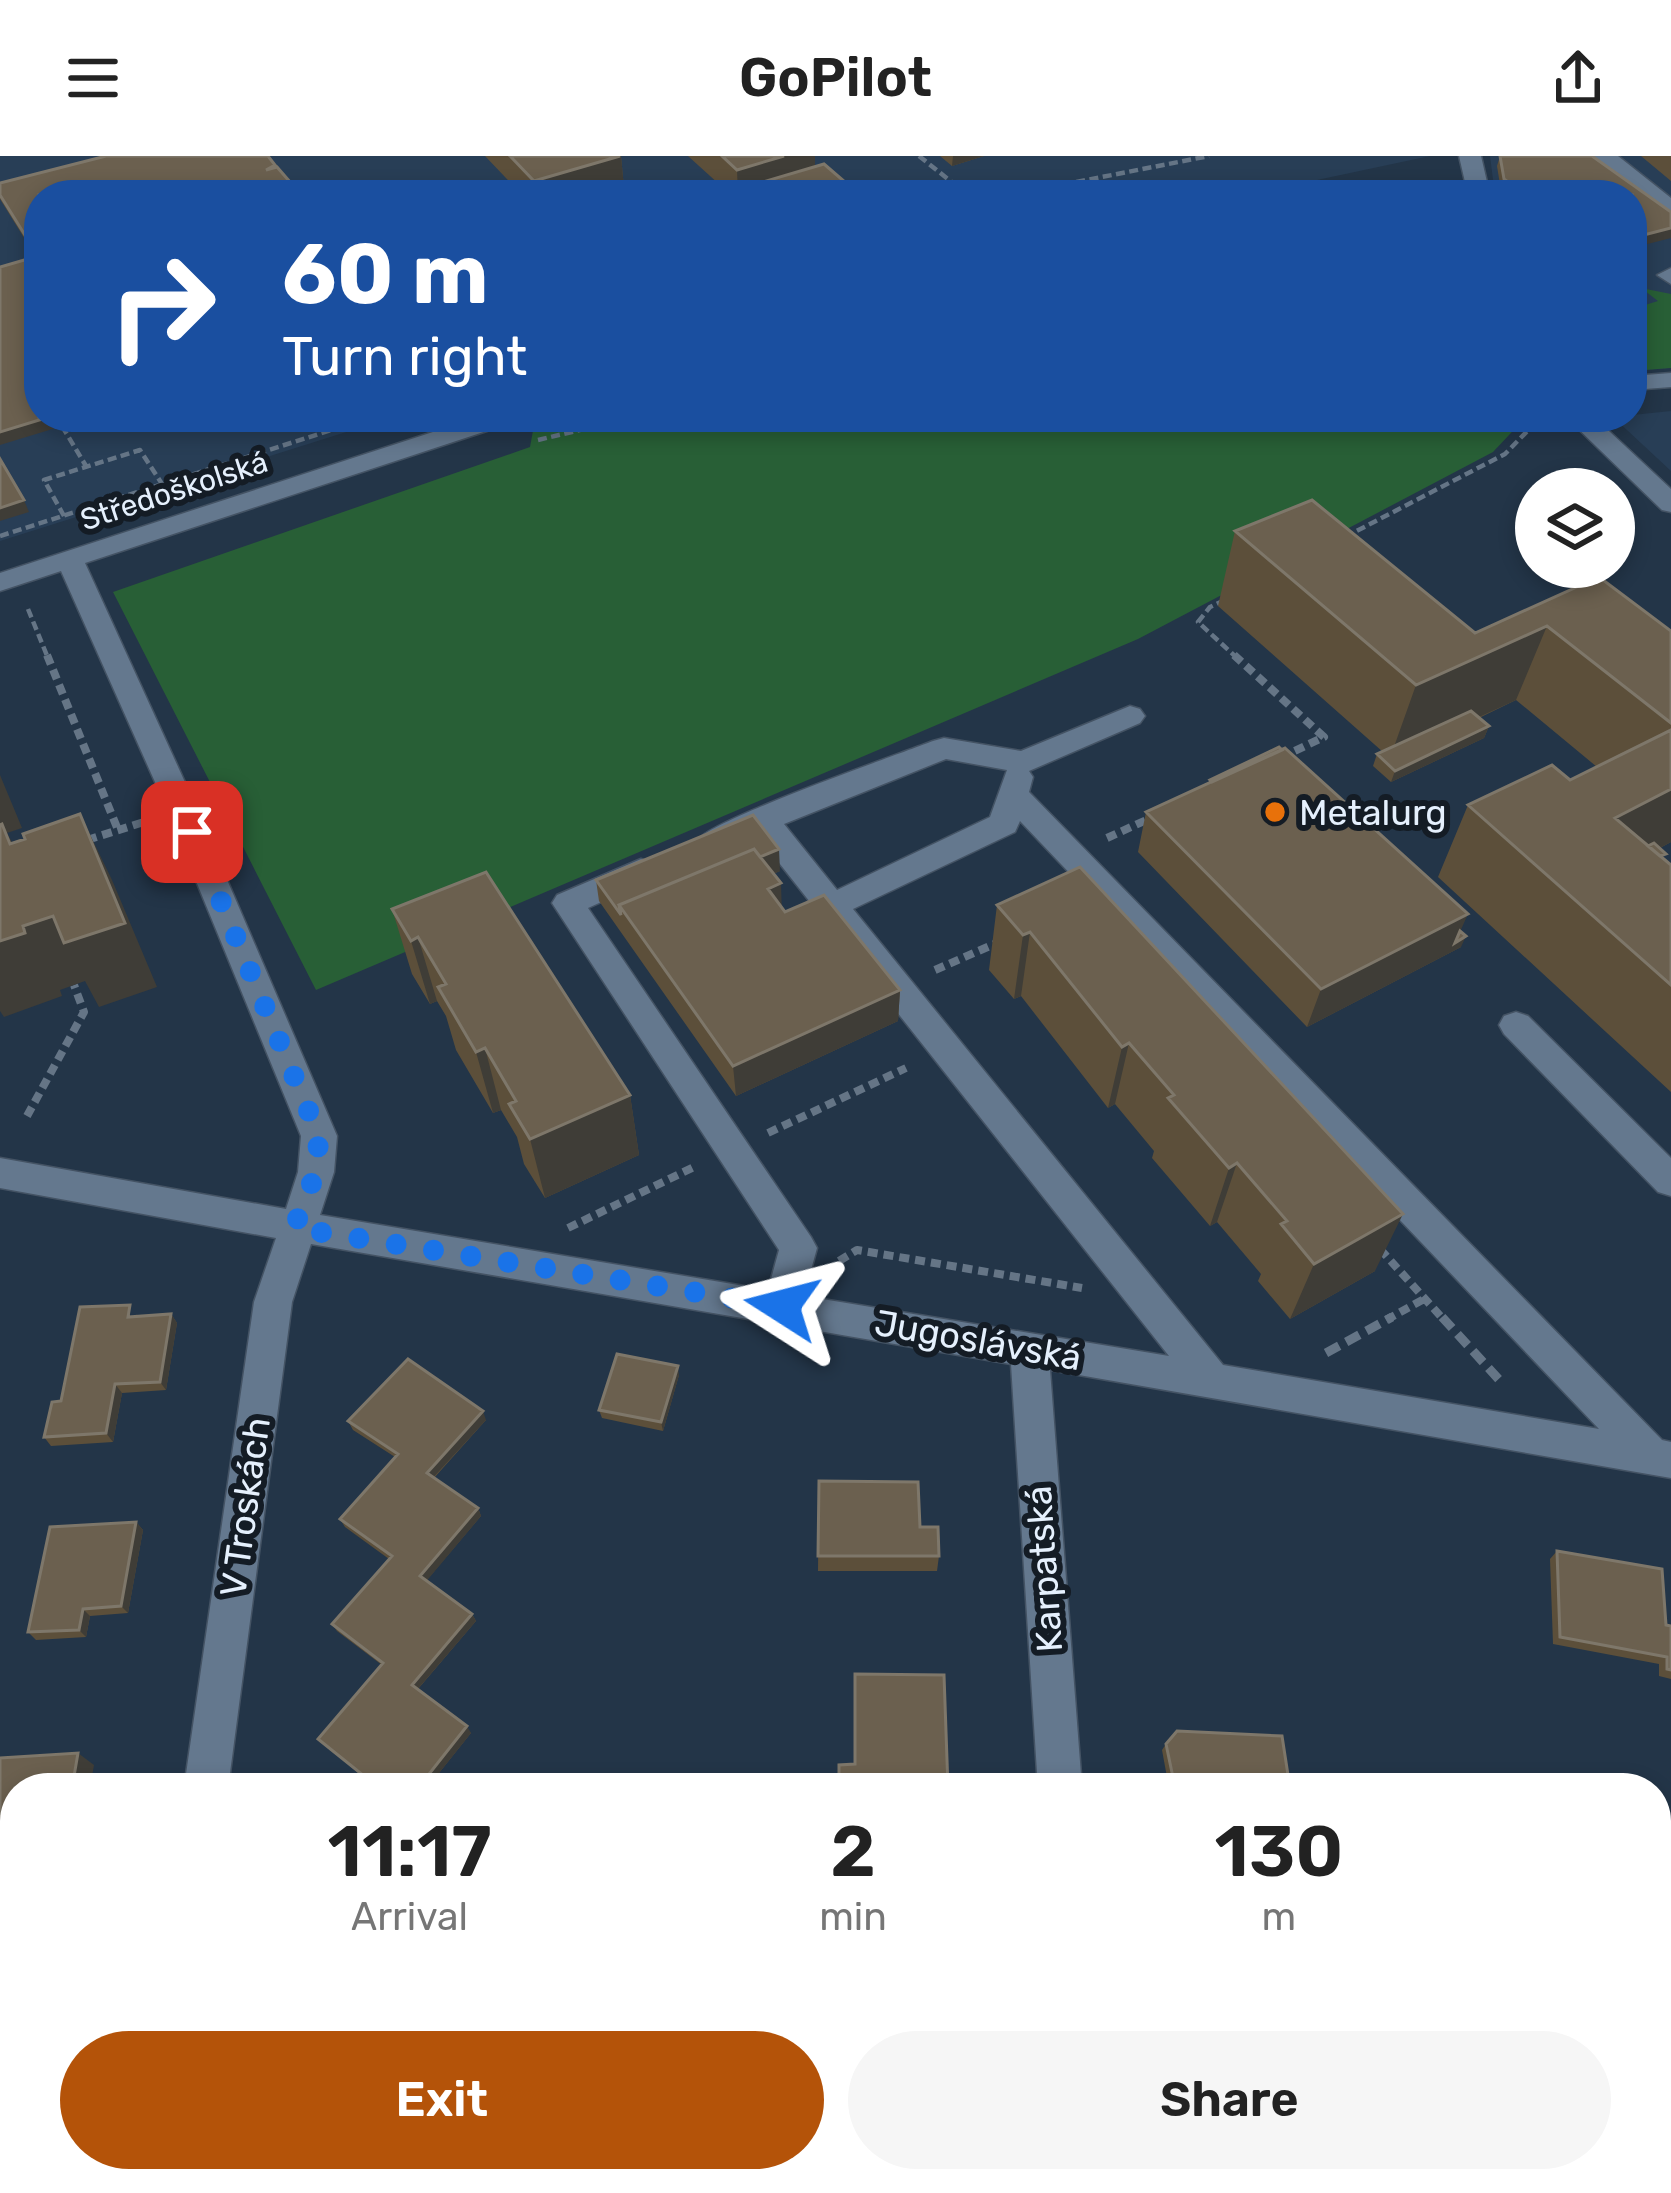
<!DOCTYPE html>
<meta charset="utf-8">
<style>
:root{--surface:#fff;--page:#f6f6f6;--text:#222;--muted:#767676;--accent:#b45309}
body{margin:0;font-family:Rubik,sans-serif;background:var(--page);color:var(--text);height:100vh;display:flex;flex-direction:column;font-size:45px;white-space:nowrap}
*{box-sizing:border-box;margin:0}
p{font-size:39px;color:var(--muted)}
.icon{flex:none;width:66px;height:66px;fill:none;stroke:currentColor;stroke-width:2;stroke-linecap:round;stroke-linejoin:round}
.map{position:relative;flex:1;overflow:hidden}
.panel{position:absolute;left:0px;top:1617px;width:1671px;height:420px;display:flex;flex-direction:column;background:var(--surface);border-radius:48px 48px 0 0;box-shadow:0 6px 18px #0003}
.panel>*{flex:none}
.banner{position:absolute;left:24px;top:24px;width:1623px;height:252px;border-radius:48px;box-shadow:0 6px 18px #0003;background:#1a4fa0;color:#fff;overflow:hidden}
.controls{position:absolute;left:1515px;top:312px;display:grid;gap:24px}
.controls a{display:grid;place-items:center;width:120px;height:120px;border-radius:50%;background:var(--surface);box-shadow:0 6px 18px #0003;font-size:60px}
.pin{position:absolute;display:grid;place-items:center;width:102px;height:102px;color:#fff;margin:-51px;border-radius:24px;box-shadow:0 6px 18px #0006}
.me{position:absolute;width:132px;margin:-66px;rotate:279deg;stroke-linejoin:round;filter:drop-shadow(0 0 9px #0008)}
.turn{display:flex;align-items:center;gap:42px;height:252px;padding:0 60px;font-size:54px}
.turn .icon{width:156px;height:156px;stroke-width:2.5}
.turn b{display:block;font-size:84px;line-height:102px}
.eta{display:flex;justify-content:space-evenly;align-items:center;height:204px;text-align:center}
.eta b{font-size:72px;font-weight:600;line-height:84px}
.action{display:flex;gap:24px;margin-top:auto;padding:24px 60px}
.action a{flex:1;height:138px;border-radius:72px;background:var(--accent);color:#fff;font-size:48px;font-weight:600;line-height:138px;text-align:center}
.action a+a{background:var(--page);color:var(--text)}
header{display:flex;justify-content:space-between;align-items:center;height:156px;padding:0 60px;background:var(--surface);font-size:54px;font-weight:600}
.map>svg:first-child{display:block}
.built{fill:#283e56}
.green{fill:#285f36}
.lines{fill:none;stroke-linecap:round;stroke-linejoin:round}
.minor-casing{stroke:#445364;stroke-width:3}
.path-far2{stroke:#657586;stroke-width:4.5;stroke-dasharray:9 4.5;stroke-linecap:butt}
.path-far1{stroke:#657586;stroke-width:8;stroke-dasharray:10 6;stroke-linecap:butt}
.path{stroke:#657586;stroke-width:9;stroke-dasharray:15 8;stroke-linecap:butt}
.minor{fill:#64788e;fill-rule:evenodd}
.wall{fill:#5c4f3a}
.shaded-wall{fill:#3f3d37}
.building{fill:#6b604f;stroke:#7e776a;stroke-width:3}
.route{stroke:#1a73e8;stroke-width:21;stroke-dasharray:0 37.8}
.food-dot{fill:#e8710a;stroke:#141c25;stroke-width:4.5}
.labels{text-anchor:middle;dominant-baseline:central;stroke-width:12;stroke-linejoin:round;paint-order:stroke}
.far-street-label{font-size:30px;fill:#e5f0fd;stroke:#141c25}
.poi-label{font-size:36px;fill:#e5f0fd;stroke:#141c25;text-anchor:start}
.street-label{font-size:36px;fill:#e5f0fd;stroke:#141c25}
</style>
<header><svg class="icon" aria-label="menu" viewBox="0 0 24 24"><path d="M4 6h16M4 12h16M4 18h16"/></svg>GoPilot<svg class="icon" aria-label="share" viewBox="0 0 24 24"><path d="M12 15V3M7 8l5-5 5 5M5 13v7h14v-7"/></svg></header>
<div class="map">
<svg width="1671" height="2037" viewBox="0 0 1671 2037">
<rect width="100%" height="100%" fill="#233548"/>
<path class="built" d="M0,0H1430L1247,39H39V261H394L0,385Z
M1490,0H1671V212L1632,215V39H1495Z
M1671,255V315L1613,261Z"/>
<path class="green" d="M1641,132L1671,138V212L1632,215V153L1658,145Z
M545,261H1526L1493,296L1138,483L316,834L113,436L530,291L535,264Z
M1656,1831L1671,1834V2037H1601L1597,2022H1656Z"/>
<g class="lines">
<g class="minor-casing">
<path id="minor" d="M1459,0H1481L1490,39H1468Z
M1593,0H1618L1671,42V60Z
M1671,112V128L1657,119Z
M1671,217V231L1632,234V220Z
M479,261H518L514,266L85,407L189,635L337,980L334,1016L320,1059L768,1134L779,1094L552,747L557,739L641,703L652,707L657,715L652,723L588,752L811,1081L817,1092L804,1140L1169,1200L757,679L714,695L703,692L698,684C710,664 897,599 933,585L944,582L1021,595L1130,550L1140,553L1145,560L1140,567L1029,615L1033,621L1029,636L1662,1284L1671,1286V1322L1050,1214L1082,1632H1038L1011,1208L311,1088L292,1146L228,1632H184L254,1146L276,1082L0,1032V1002L286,1053L298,1016L301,980L159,635L61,415L0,435V417ZM946,603L1007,614L990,661L837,734L784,668ZM1020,665L1599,1273L1223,1209L853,753L1015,676Z
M1566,261H1594L1671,333V356L1662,354Z
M1516,856L1528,860L1671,1002V1040L1658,1036L1504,878L1499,869L1504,860Z
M128,2022H178L176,2037H126Z
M1064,2022H1114L1115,2037H1065Z"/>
</g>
<path class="path-far2" d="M919,0L968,39
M1010,39L1209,0
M62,270L86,310
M538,284L635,261
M64,360L44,324L140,294L162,328
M0,380L372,261
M1345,381L1505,298L1540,262
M1225,444L1210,451L1198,466L1237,502
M28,453L48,502"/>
<path class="path-far1" d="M47,499L118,674
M1234,499L1324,581L1286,599
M1107,682L1153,661
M87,684L147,665
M935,814L999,786
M27,960L84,856L74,829
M768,977L906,912
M568,1072L694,1011
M1380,1093L1444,1164
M839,1105L857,1094L1082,1132
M1386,1164L1424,1143"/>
<path class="path" d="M1442,1161L1503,1228
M1326,1197L1392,1161"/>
<use href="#minor" class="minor"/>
</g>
<path class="wall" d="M485,0H621L624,32L600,39H522Z
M688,0H815V10L860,39H731Z
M940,0H984L952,10Z
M1500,0L1632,39H1506L1501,35L1497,10Z
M1641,0H1671V25Z
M275,9L292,34L300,39H39V261L36,101L0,43V27Z
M1235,375L1475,477L1599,421L1671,475V686L1660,692L1664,703L1671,709V936L1438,721L1468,649L1570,624L1597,611L1516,544L1479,562L1489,570L1484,582L1391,626L1373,610L1377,598L1383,596L1218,450Z
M1210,624L1460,775L1461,791L1307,871L1138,696L1146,656L1209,627Z
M1080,711L1375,1115L1290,1163L1258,1125L1261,1118L1217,1066L1210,1070L1152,1002L1154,995L1115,948L1108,952L1021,840L1014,843L989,814L997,749Z
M780,715L773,718L782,751L785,756L900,834L898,865L736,940L599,745L596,724Z
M392,753L630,939L639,999L545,1042L524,1008L517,981L501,954L493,957L456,894L446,860L437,845L430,848L412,818Z
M137,1158L136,1160L171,1158L177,1167L166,1234L122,1237L113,1286L51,1290L44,1281L61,1245Z
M679,1219L663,1275L602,1262L599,1254Z
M486,1264L434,1322L478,1352L481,1360L426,1425L472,1458L476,1465L418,1533L471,1577L427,1632H376L318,1583L382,1509L337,1475L332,1468L389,1403L345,1371L340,1363L395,1301L353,1274L348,1265Z
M819,1325L920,1371L939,1400L937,1415H818Z
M136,1366L143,1374L128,1457L90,1460L86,1481L36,1484L28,1476Z
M1557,1395L1666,1469L1671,1470V1523L1659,1520V1508L1553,1488L1550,1403Z
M1166,1588L1290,1632H1169L1162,1594Z
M0,1602L94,1609L15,1632V1716L0,1709Z
M1206,2022H1320L1322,2034L1316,2036H1207Z"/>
<path class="shaded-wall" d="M621,0L624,32L600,39H536L534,25Z
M784,0H815V23L746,31L747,39H738L737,14Z
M953,0H984L952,10Z
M1671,72V82L1632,92V82Z
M49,261H92L0,289V276Z
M24,344L29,356L0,365V352Z
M1547,470L1516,544L1390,602L1416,529Z
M1489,570L1484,582L1391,626L1395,615Z
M0,619L22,672L7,677L38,734L0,680Z
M1671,633V686L1625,710L1615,662Z
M80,658L112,724L157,831L99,851L85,825L60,834L62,840L4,861L0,855V785L23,770Z
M779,693L780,715L638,775L625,757Z
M781,727L782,759L768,733Z
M1468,758L1455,787L1466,780L1461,791L1307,871L1321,833Z
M1030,776L1021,840L1014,843L1023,779Z
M418,781L437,845L430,848L411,785Z
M900,834L898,865L736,940L733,910Z
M1129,887L1115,948L1108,952L1122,891Z
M485,892L501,954L493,957L476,896Z
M630,939L639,999L545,1042L530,983Z
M1237,1007L1217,1066L1210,1070L1229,1012Z
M1403,1058L1375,1115L1290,1163L1314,1108Z
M171,1158L177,1167L166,1234L160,1226Z
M678,1210L679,1219L663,1275L661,1266Z
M115,1228L122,1237L113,1286L106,1277Z
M483,1255L486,1264L430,1325L427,1317Z
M478,1352L481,1360L424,1428L420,1420Z
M136,1366L143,1374L128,1457L121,1450Z
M83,1453L90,1460L86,1481L79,1474Z
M472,1458L476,1465L416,1535L412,1529Z
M467,1570L471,1577L427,1632H418Z
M78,1597L94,1609L90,1632H72Z
M518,2022H526L525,2037H518Z"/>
<path class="building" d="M106,0H268L275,9L266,14L277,11L290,26L282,28L288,36L296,33L300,39H39V261H49L0,276V111L38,100L0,39V27Z
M510,0H620L534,25Z
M722,0H784L737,14Z
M1500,0H1592L1671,56V72L1632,82V39H1525L1504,23Z
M824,8L860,39H756L746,31Z
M0,303L24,344L0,352Z
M1312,344L1475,477L1599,421L1671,475V567L1547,470L1416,529L1235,375Z
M1471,555L1489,570L1395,615L1377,598Z
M1671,574V633L1615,662L1671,709V829L1468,649L1552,609L1570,624Z
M1279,591L1282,594L1212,626L1210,624Z
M1285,592L1468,758L1321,833L1146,656Z
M80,658L125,767L64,787L53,760L23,770L25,777L0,785V669L2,668L10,688L25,683L23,678Z
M753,659L779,693L760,701L754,693L619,749L621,759L596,724Z
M1654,687L1666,698L1660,700L1648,690Z
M754,693L781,727L768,733L785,756L824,739L900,834L733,910L619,749Z
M1080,711L1403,1058L1314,1108L1281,1068L1287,1065L1237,1007L1229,1012L1168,942L1174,939L1129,887L1122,891L1030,776L1023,779L997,749Z
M486,716L630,939L530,983L509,948L516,945L485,892L476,896L438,831L446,828L418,781L411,785L392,753Z
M1460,775L1466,780L1455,787Z
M130,1149L128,1161L171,1158L160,1226L115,1228L106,1277L44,1281L52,1246L61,1245L80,1151Z
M617,1198L678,1210L661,1266L599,1254Z
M408,1203L483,1255L427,1317L478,1352L420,1420L472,1458L412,1529L467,1570L418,1632H379L318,1583L383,1507L332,1468L392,1400L340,1363L398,1298L348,1265Z
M819,1325L918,1326L920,1371H938L939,1400H818Z
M136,1366L121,1450L83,1453L79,1474L28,1476L50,1371Z
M1557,1395L1662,1413L1666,1469L1671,1470V1514L1667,1513V1501L1560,1481Z
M855,1518L944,1519L948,1632H839V1609L855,1608Z
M1177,1575L1282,1580L1290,1632H1170V1630L1175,1631L1166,1588Z
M78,1597L72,1632H15V1705L0,1706V1602Z
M15,1854V1952L13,1961L0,1963V1855Z
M347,2022H518V2037H346Z
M761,2022H822L823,2037H761Z
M1210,2022H1320L1322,2034H1212Z"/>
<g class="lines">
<path class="route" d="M192,676L319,980L316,1016L294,1072L782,1150"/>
</g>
<circle class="food-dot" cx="1275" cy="656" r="12"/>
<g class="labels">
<g class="far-street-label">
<text transform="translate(174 335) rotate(-18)">Středoškolská</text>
</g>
<g class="poi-label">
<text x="1299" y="656">Metalurg</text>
</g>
<g class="street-label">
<text transform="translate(978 1184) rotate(10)">Jugoslávská</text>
<text transform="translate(245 1351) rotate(-82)">V Troskách</text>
<text transform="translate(1044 1413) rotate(-94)">Karpatská</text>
</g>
</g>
</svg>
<div class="controls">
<a><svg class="icon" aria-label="layers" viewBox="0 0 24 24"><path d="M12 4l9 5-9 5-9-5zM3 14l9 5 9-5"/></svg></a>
</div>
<div class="pin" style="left:192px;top:676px;background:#d93025"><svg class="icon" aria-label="arrive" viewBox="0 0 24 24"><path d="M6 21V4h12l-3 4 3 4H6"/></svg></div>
<svg class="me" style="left:782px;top:1150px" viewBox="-20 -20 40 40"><path d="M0-17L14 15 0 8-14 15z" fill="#1a73e8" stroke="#fff" stroke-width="4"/></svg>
<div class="banner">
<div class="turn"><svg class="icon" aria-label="right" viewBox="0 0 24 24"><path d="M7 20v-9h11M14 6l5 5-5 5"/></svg><div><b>60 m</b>Turn right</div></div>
</div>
<section class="panel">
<div class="eta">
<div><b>11:17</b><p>Arrival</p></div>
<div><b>2</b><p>min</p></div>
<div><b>130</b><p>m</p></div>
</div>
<div class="action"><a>Exit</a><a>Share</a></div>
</section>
</div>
